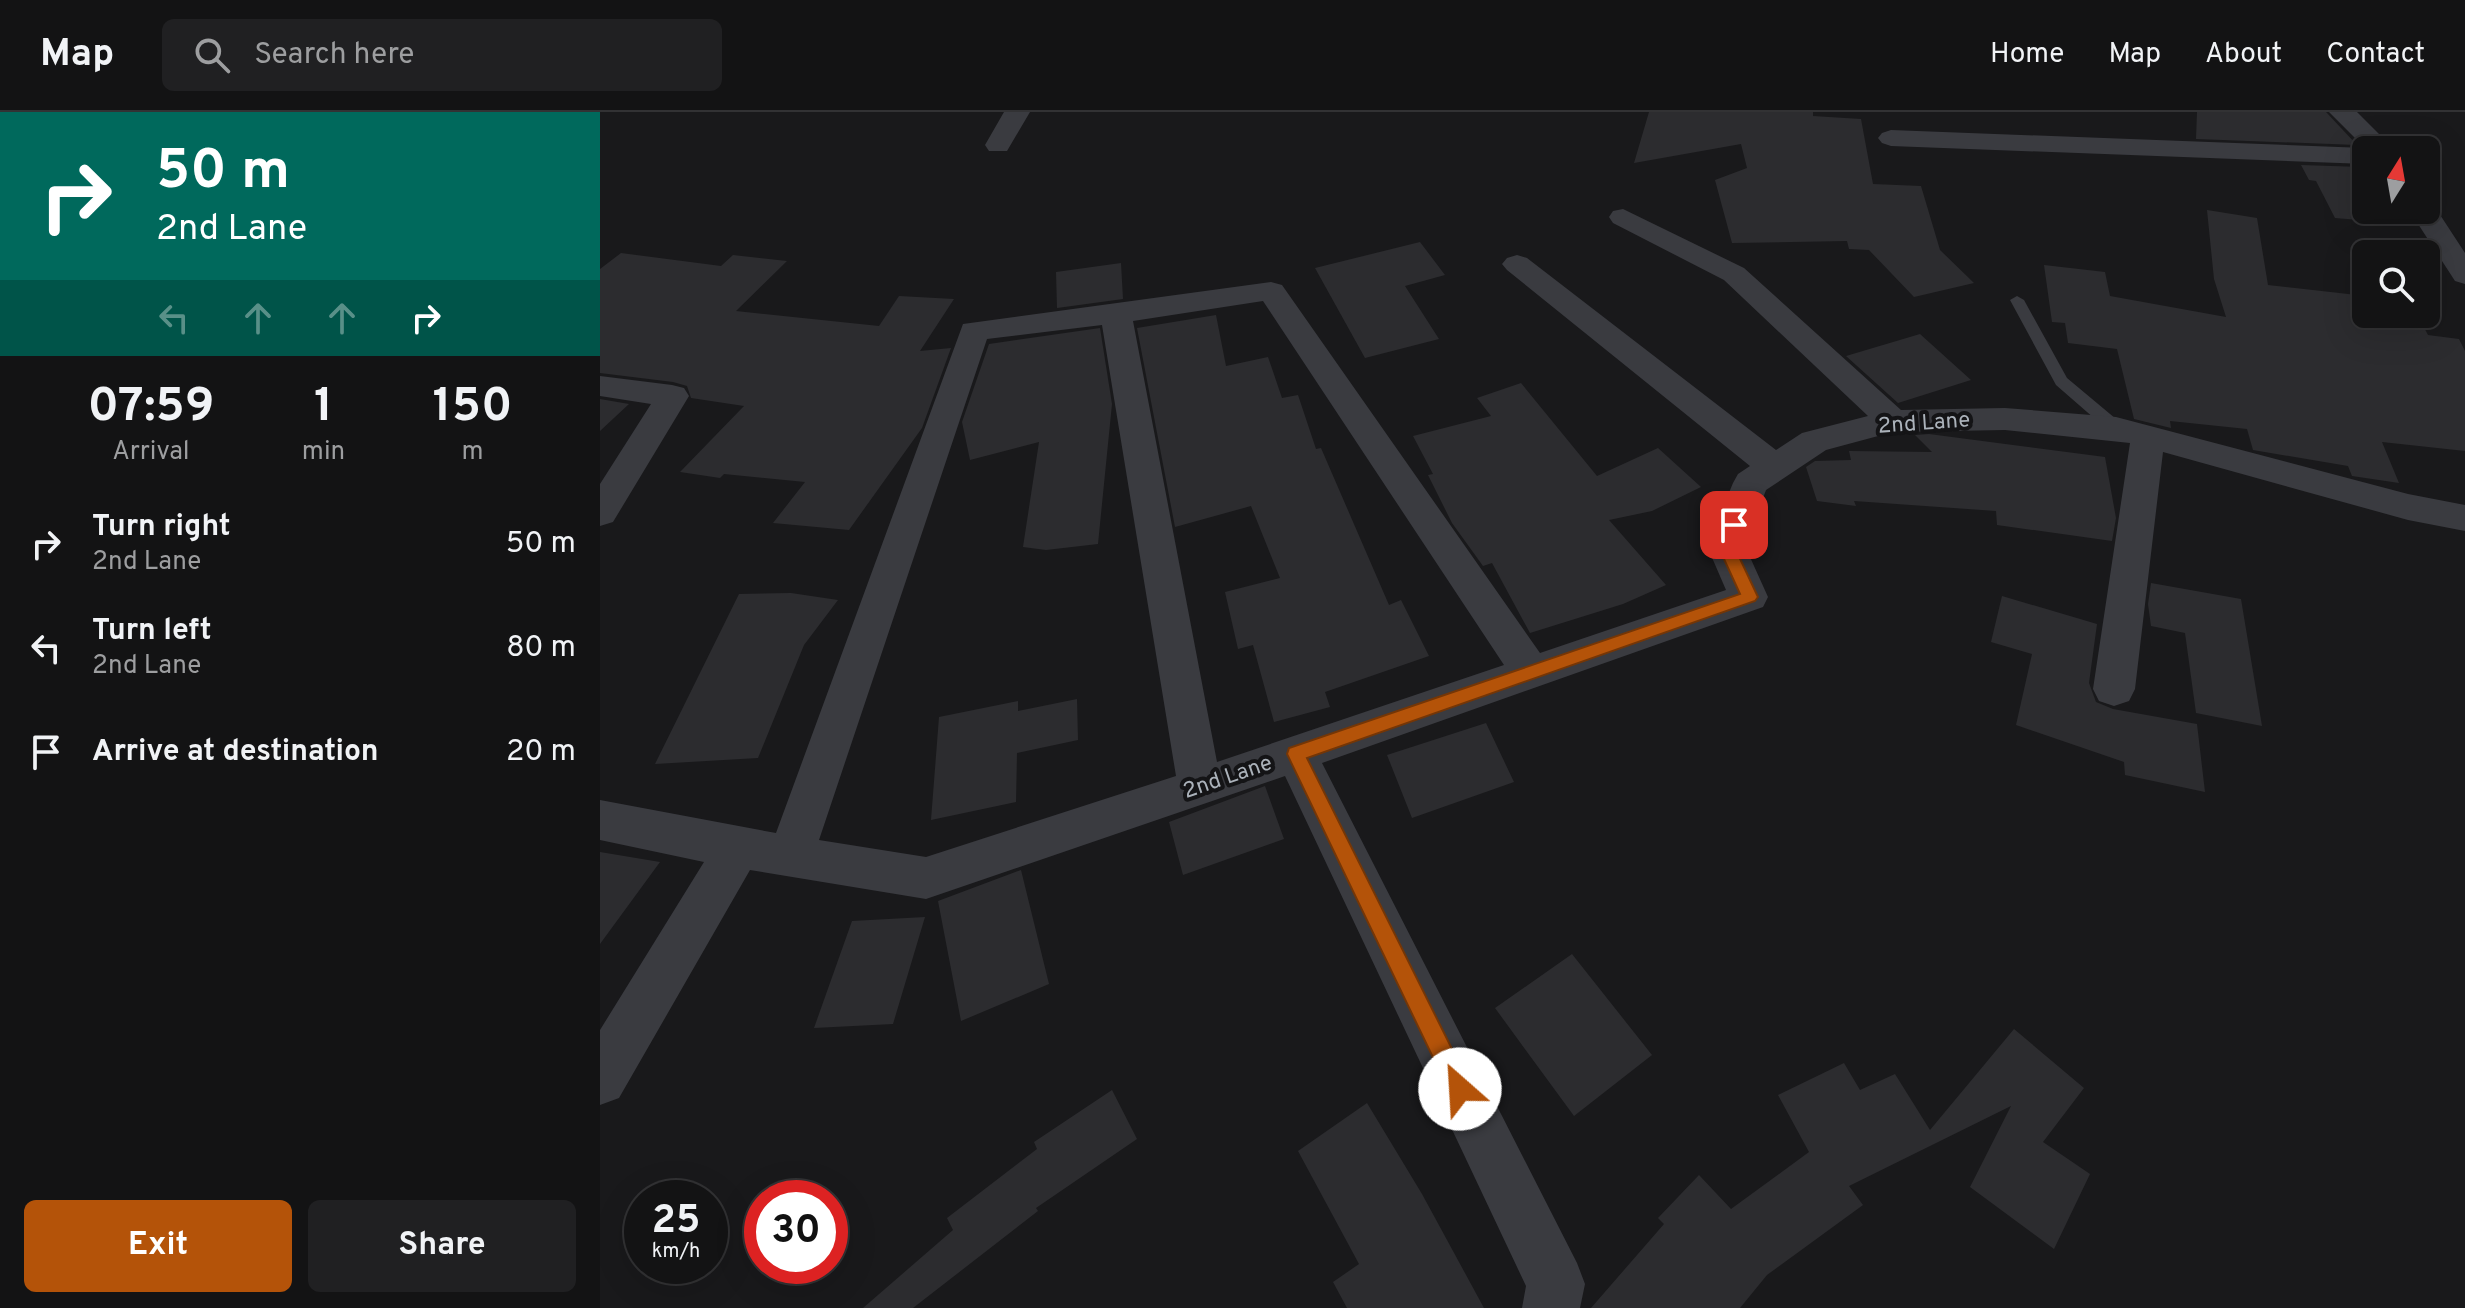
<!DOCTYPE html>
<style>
:root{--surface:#131314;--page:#202022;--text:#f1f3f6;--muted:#9d9ea0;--line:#323234;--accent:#b45309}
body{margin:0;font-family:Overpass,sans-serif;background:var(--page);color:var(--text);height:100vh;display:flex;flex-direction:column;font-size:30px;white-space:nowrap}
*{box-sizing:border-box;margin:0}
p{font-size:26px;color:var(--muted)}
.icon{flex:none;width:44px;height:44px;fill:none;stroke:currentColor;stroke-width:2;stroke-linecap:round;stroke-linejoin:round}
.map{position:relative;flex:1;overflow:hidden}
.sheet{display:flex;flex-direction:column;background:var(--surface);width:600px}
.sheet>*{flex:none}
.hud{background:#00695c;color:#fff;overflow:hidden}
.needle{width:52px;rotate:11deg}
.fabs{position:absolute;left:1752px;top:24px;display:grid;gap:16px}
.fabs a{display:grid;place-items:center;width:88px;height:88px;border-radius:12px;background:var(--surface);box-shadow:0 8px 32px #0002,0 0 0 2px var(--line);font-size:40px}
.speed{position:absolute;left:24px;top:1068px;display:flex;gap:16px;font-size:40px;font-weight:700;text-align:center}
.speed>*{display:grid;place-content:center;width:104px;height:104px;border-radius:50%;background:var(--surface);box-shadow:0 8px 32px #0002,0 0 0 2px var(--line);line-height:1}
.speed small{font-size:20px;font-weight:400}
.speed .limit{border:12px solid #d22;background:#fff;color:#111}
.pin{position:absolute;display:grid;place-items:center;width:68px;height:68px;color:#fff;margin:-34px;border-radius:16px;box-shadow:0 4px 12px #0006}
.me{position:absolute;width:88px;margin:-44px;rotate:334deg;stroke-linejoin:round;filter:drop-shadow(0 0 6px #0008)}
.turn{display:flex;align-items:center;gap:28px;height:168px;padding:0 24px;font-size:36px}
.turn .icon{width:104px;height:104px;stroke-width:2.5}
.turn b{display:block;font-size:56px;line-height:68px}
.lanes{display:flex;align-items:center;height:76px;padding:0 24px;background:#0003;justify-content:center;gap:40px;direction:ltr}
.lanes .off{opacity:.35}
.eta{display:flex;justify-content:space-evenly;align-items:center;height:136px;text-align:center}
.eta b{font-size:48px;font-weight:700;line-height:56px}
.primary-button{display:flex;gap:16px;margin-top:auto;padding:16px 24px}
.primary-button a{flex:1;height:92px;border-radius:12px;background:var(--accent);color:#fff;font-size:32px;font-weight:700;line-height:92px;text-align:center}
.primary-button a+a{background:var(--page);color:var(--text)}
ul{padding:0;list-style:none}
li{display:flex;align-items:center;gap:24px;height:104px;padding:0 24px}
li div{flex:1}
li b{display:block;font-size:30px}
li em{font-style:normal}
header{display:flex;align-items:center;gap:48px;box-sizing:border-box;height:112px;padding:0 40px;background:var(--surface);border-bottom:2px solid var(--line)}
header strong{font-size:38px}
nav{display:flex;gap:44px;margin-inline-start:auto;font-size:28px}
.search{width:560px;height:72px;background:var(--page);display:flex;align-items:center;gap:20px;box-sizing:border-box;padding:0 28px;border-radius:12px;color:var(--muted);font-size:30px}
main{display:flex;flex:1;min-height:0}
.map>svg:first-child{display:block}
.building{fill:#2c2c2f}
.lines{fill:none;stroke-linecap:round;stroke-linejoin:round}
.lane{fill:#3a3b40;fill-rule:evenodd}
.street{fill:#3a3b40;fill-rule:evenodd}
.route{fill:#b45309;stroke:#753606;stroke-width:2}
.labels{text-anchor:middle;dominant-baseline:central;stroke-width:8;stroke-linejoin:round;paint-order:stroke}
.street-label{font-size:22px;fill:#abb2ba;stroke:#141416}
</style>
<header>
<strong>Map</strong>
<div class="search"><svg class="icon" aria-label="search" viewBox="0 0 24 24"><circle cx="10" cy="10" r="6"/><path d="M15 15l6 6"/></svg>Search here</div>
<nav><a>Home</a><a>Map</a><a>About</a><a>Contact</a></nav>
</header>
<main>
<section class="sheet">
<div class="hud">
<div class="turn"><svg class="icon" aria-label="right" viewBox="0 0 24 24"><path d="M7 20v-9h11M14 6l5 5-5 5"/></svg><div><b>50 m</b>2nd Lane</div></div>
<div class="lanes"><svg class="icon off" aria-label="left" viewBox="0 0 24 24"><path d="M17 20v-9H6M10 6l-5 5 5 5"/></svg><svg class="icon off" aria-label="ahead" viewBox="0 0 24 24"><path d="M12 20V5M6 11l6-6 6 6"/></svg><svg class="icon off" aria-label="ahead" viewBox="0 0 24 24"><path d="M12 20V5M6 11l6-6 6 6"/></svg><svg class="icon" aria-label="right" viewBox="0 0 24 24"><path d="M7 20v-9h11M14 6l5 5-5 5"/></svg></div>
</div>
<div class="eta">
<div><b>07:59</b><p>Arrival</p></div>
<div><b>1</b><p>min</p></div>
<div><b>150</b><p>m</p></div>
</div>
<ul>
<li><svg class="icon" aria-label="right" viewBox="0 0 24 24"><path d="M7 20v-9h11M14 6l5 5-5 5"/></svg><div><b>Turn right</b><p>2nd Lane</p></div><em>50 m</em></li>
<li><svg class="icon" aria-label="left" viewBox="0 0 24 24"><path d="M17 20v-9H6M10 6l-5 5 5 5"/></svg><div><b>Turn left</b><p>2nd Lane</p></div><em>80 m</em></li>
<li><svg class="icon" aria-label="arrive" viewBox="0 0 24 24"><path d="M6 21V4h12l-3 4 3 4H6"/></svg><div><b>Arrive at destination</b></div><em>20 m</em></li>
</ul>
<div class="primary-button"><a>Exit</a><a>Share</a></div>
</section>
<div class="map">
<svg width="1865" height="1196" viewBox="0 0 1865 1196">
<rect width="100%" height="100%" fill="#19191b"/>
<path class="building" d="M1049,0H1213V4L1261,7L1273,72L1321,74L1340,138L1374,171L1314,185L1269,138L1249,137L1247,129L1132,131L1115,68L1147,56L1141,32L1034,51Z
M1597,0H1726L1757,33L1596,27Z
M1701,53L1762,55L1766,61V98H1787L1794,111L1735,106L1716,69L1709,68Z
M1607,98L1657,106L1668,173L1766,184V202H1817L1828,223L1859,227L1865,239V339L1782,330L1799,371L1752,364L1748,354L1653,338L1647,317L1570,309L1571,316L1534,307L1517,237L1468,231L1465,211L1452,210L1444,153L1505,160L1510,184L1626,205L1614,167Z
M820,130L845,163L805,174L839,227L765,246L715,156Z
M21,141L121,154L133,143L187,149L136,199L279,214L299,184L354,187L320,239L351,236L322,316L249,418L173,411L205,370L124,362L120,366L80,360L144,294L91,286L87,274L73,270L0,261V157Z
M521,151L523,187L457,196L456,160Z
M616,203L626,254L668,245L682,286L698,283L716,337L721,336L789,493L801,488L829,544L725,580L730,595L674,610L653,533L638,537L625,480L680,466L651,394L575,415L537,216Z
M500,216L512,292L498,432L446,438L423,435L439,330L370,348L362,310L389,232Z
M1320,222L1371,268L1298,291L1246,244Z
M921,271L997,364L1058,336L1101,375L1052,399L1009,408L1066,473L1023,492L930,521L892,451L883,454L852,411L828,363L833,362L813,324L891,304L877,286Z
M0,287L29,292L0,319Z
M1329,322L1505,345L1516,406L1512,429L1397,413L1396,399L1254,389L1256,394L1217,389L1206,355L1215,349L1251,348L1249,339L1332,340L1315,323Z
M1551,471L1641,487L1662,614L1596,601L1585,521L1551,514L1548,492Z
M191,481L238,488L204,533L158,646L55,652L139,482Z
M1402,484L1497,512L1489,571L1496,590L1513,597L1597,612L1605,680L1525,663L1524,650L1416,613L1432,542L1391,530Z
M477,587L478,628L417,641L416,690L331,708L339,605L418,589V599Z
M886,611L914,670L812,706L787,643Z
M665,674L684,727L583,763L569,710Z
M0,740L60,750L0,832Z
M421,758L449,872L361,909L338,789Z
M325,805L293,912L214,916L252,809Z
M972,842L1052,943L974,1004L895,896Z
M1414,917L1484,976L1443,1030L1490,1062L1454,1137L1370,1075L1411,994L1249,1074L1263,1093L1167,1163L1140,1196H991L1064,1112L1058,1106L1099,1063L1131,1097L1209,1040L1178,983L1244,951L1260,978L1295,962L1330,1018Z
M512,978L537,1027L436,1096L438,1099L313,1196H263L353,1118L347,1106L437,1037L434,1030Z
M767,991L822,1082L884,1196H747L733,1170L759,1152L698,1039Z"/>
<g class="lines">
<path class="lane" d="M1417,184L1424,188L1467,266L1522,312V320H1510L1456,273L1410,188Z"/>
<path class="street" d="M404,0H430L407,39H389L385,33Z
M1729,0H1757L1795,38H1766V52L1291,34L1282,31L1278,26L1282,21L1291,18L1765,36Z
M1826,90L1833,92L1865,141V172L1855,169L1809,98H1826Z
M1023,97L1144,156L1301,298L1405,296L1516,305L1808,382L1865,393V419L1808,408L1563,340L1535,577L1529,589L1514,594L1499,589L1493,577L1530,331L1405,318L1293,320L1226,338L1166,378L1145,434L1168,485L1163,495L722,651L977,1151L985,1172L980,1196H922L926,1174L685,664L326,787L150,758L19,986L0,993V918L104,750L0,728V688L176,721L363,212L671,170L682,173L940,541L1126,478L1107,434L1133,371L1138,362L1150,354L907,158L902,152L907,146L917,143L927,146L1176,338L1202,321L1268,304L1124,168L1013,111L1009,105L1013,99ZM663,189L904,553L617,650L533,209ZM502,213L576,664L326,745L219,728L387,227Z
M0,264L72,273L84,276L89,284L13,410L0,414V372L51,292L0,284Z"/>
</g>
<path class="route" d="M1134,407L1142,413L1134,434L1158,485L1155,489L707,646L868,969L871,977L868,985L860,988L852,985L687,642L689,636L1140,482L1118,434L1128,409Z"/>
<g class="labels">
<g class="street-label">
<text transform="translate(1324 312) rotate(-4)">2nd Lane</text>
<text transform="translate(628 666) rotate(-19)">2nd Lane</text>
</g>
</g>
</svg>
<div class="fabs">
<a><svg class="needle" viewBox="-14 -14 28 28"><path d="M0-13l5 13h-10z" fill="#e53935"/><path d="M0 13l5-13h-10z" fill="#9d9ea0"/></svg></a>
<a><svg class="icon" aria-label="search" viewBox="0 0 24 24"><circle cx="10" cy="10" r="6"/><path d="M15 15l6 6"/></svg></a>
</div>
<div class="speed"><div>25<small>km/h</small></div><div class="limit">30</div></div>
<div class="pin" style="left:1134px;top:413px;background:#d93025"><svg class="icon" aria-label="arrive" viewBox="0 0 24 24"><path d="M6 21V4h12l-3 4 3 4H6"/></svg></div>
<svg class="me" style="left:860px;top:977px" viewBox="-20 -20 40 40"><circle r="19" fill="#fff"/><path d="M0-13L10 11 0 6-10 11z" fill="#b45309"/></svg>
</div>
</main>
